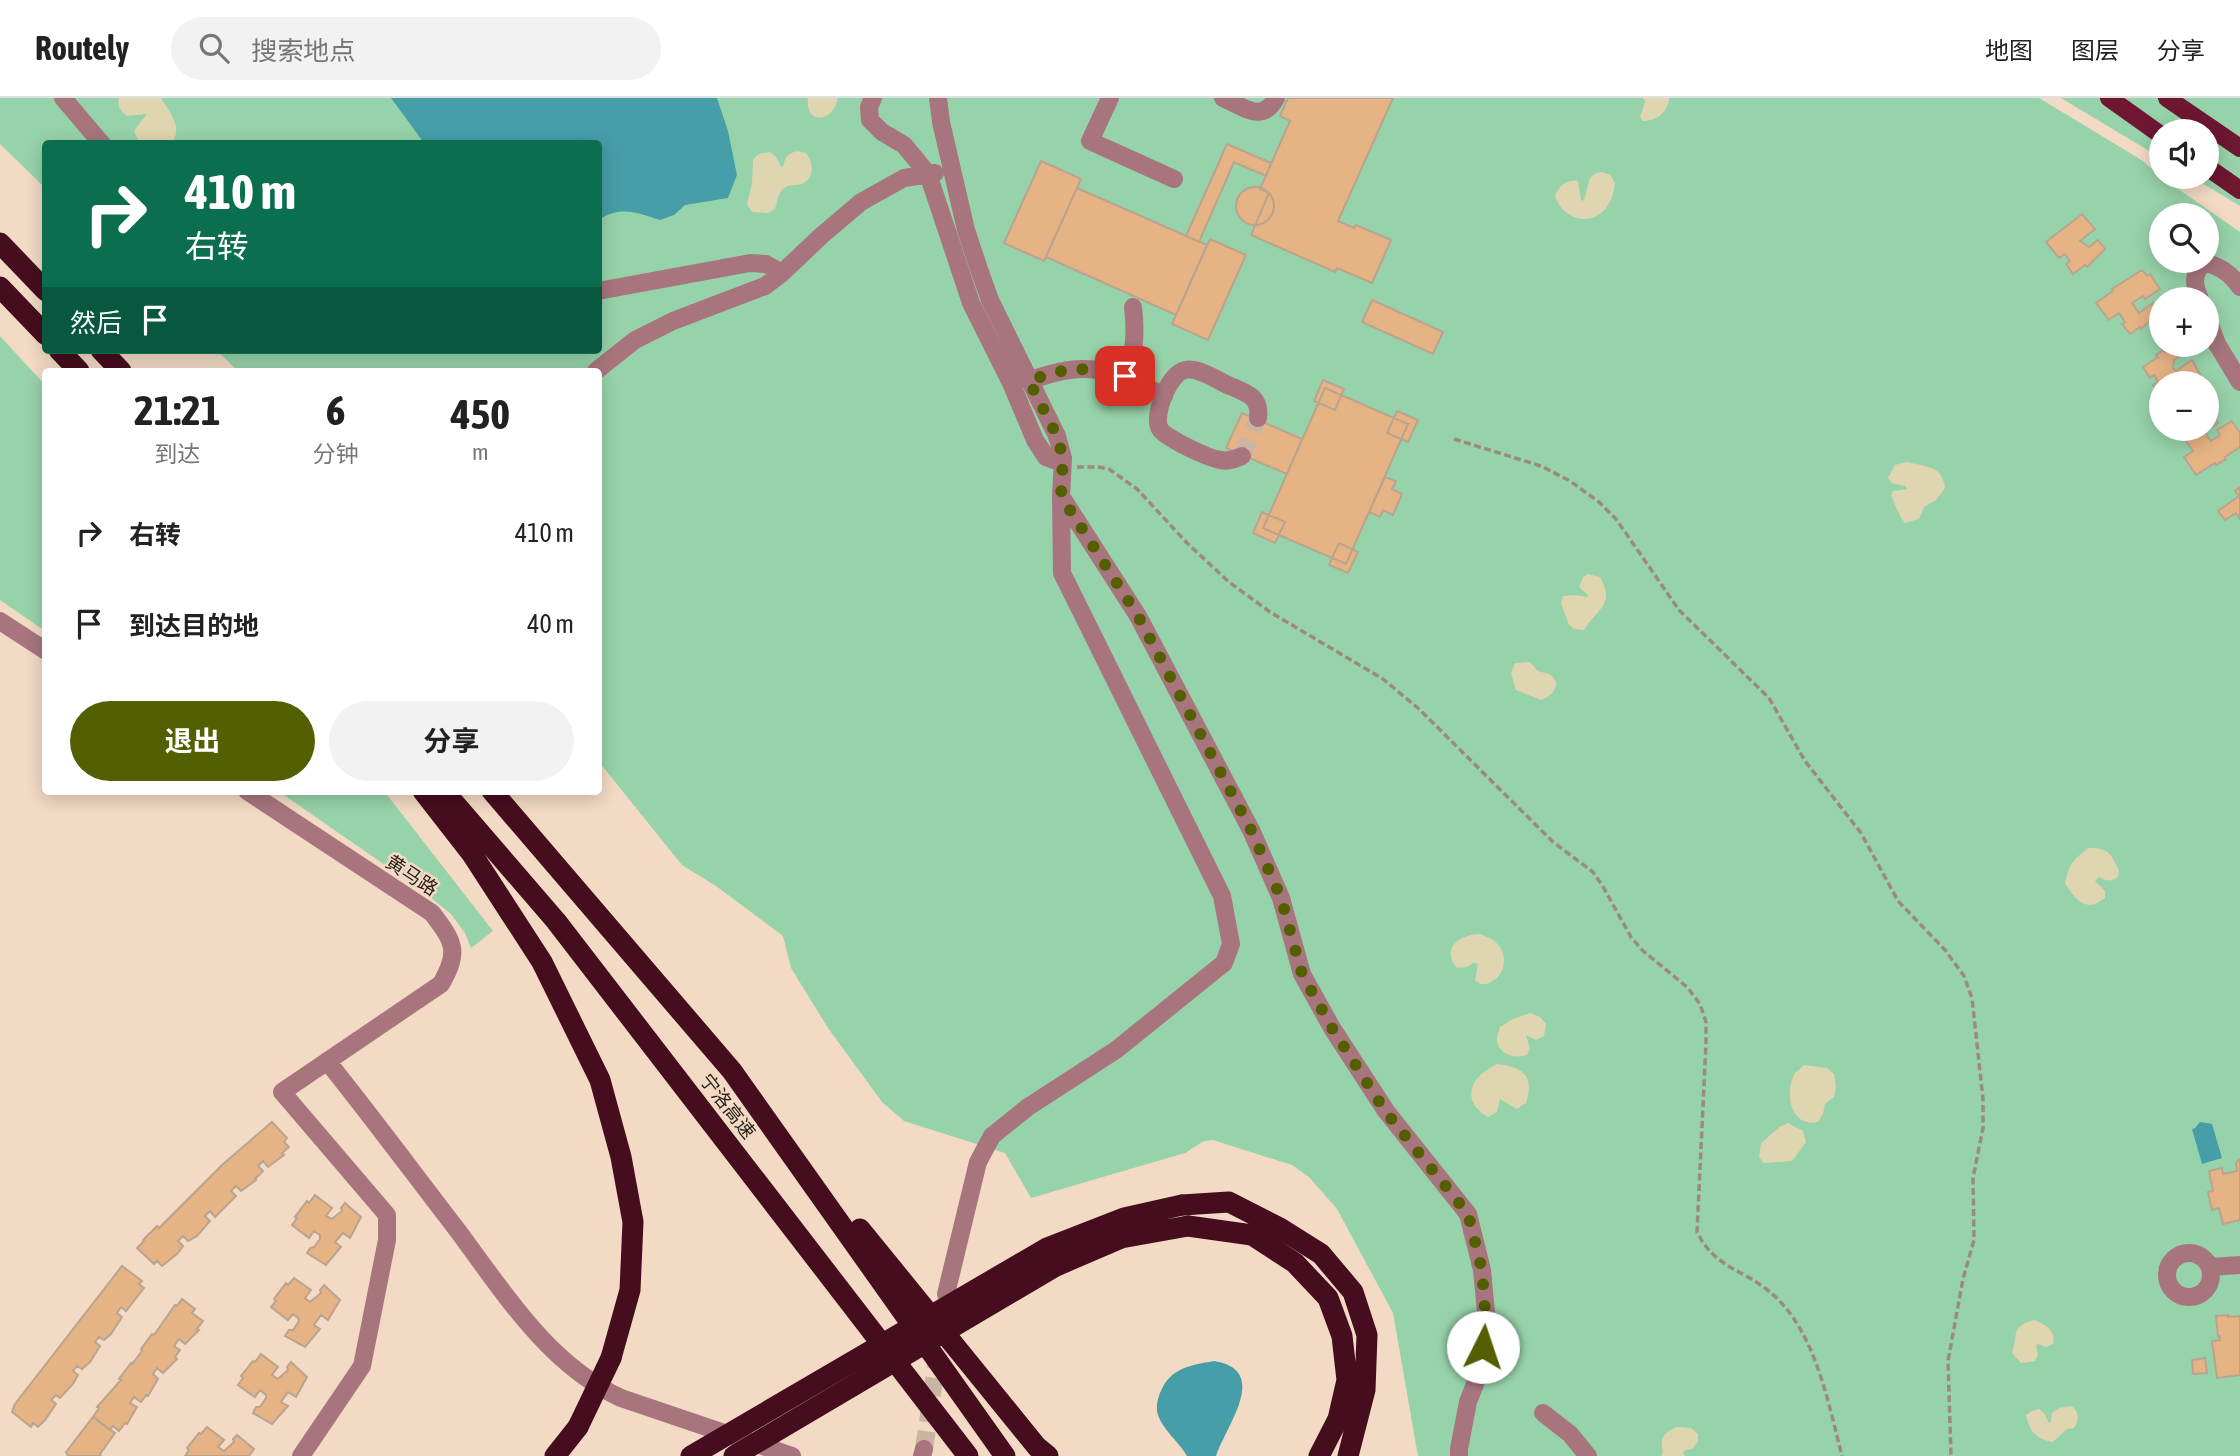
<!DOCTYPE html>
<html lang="zh">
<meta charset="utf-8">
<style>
:root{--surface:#fff;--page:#f2f2f2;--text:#222;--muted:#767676;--line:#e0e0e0;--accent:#535f00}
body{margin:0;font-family:"Asap Condensed","Noto Sans SC",sans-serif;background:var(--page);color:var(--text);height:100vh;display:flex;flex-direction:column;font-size:26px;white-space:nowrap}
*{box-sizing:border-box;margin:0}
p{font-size:23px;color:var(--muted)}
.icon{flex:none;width:38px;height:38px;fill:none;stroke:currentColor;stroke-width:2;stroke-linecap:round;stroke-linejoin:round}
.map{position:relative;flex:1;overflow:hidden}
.details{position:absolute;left:42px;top:270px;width:560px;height:427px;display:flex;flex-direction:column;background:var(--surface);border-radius:7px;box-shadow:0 4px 18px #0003}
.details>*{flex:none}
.banner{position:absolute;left:42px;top:42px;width:560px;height:214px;border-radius:7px;box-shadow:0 4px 18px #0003;background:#0b6e4f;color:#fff;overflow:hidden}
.buttons{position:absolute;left:2149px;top:21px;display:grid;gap:14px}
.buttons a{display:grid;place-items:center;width:70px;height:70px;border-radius:50%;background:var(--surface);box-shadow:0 4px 18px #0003;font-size:35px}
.pin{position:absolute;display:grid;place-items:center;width:60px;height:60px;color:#fff;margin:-30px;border-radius:14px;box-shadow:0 4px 10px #0006}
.me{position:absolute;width:77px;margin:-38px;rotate:4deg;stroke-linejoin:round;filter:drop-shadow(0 0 5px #0008)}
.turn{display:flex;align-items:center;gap:24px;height:147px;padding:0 28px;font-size:32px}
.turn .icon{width:91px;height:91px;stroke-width:2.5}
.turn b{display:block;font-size:49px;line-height:60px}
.then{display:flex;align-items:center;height:66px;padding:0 28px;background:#0003;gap:14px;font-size:26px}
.eta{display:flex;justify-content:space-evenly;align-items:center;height:119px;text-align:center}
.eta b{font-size:42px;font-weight:700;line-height:49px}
.primary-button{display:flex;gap:14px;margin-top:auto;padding:14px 28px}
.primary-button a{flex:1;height:80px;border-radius:42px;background:var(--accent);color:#fff;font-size:28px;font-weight:700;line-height:80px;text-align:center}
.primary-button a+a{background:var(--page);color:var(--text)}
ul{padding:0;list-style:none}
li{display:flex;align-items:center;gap:21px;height:91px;padding:0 28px}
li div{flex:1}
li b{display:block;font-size:26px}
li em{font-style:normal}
header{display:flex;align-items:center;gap:42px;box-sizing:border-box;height:98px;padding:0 35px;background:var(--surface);border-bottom:2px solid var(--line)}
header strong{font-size:33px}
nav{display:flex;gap:38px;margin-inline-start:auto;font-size:24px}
.search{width:490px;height:63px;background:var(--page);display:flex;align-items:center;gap:18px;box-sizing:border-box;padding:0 24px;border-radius:38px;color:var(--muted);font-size:26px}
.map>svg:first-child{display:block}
.green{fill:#97d3aa;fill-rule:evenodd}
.sand{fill:#dfd5b0}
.water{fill:#469ea9}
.building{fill:#e5b384;stroke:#baa48f;stroke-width:2}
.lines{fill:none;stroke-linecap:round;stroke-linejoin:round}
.minor-tunnel{stroke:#cab5a2;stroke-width:18;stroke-dasharray:18 9;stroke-linecap:butt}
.path{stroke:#9c8b7b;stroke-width:3.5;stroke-dasharray:7 3.5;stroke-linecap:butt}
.minor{stroke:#a8757e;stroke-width:18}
.major{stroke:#6f1631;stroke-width:18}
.highway{stroke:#460d1e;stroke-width:21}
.highway-bridge{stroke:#460d1e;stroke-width:21}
.route{stroke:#535f00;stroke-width:12;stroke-dasharray:0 21.6}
.labels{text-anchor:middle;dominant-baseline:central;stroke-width:5;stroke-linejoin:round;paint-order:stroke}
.street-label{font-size:19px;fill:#2b221a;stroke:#f2dac4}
</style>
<header>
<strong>Routely</strong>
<div class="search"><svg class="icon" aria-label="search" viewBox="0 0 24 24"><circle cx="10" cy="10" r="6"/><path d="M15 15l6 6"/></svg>搜索地点</div>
<nav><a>地图</a><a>图层</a><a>分享</a></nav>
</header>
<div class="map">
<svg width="2240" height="1358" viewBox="0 0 2240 1358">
<rect width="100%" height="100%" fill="#f2dac4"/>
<path class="green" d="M0,0H2039L2143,63L2161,79L2240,134V1358H1418L1393,1215L1337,1111L1309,1079L1292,1067L1213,1042L1204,1043L1185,1055L1031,1100L1005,1055L904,1023L882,1004L828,930L791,870L783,838L716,788L682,767L599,664L598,273H238L216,252H598V46H46L45,90L0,46ZM2161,117H2207V163H2161ZM2161,201H2207V247H2161ZM2161,285H2207V331H2161Z
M2061,0H2240V108L2192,79H2207V33H2161V60Z
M0,238L45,287V533L0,502Z
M278,693H384L493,833L471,850L465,835L451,816L424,794Z"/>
<path class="sand" d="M119,0H161C170,15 184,30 171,45H139L134,33L147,16L127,18C120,13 117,8 119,0Z
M808,0H838C833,25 805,27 808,0Z
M1643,0H1669C1668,14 1657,23 1643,23L1640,19L1645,4Z
M797,53L806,55C813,64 815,77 804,85C797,89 789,85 783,91C778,95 777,105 775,111L768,115L752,114L747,106L752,86L753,61L759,56L770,54L776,59L781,69H783C785,59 787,56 797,53Z
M1602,74L1610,77L1615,85C1614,96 1610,108 1601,115C1584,129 1561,117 1555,98C1559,88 1566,81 1578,83L1581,102L1583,103C1590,92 1584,76 1602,74Z
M1907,364C1924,369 1942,366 1945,390L1936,402L1924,409L1919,421L1905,425C1898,417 1896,407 1891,398L1893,393L1907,391L1905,388L1892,385L1888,380L1895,367Z
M1588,476L1600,479C1616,507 1597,510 1584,532L1574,531L1569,527L1561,505L1563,498L1574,497L1588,499L1587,496L1579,489L1583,479Z
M1529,564C1530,564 1537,572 1538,573C1541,575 1546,574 1549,576C1564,585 1552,599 1541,602L1516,592L1511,575L1515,565Z
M2089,750C2109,750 2110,755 2119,772L2118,779C2111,784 2107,783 2099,779L2095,783L2105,793V800C2085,816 2075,801 2065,785C2068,768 2075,759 2089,750Z
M1479,836C1489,839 1499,844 1502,853C1509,870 1496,888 1480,886L1475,882L1478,866L1473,865L1467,869L1457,870C1440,850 1460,837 1479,836Z
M1530,915L1540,919L1546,926L1544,938L1536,942L1526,937L1530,951L1527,957C1516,961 1498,957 1497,942C1497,938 1499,933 1500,929L1513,921Z
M1497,966C1523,969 1535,978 1526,1005L1517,1011L1500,1001L1497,1014L1488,1019C1459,1002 1471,978 1497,966Z
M1804,967L1827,970L1834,976L1836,988L1834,999L1825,1006L1823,1016L1818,1024C1790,1030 1784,994 1795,975C1798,972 1801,970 1804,967Z
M1788,1025L1803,1033L1806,1044L1792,1063L1764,1065L1759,1059L1761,1045L1781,1028Z
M2034,1222C2045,1226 2057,1233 2053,1246L2045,1249L2039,1246L2036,1247L2038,1257L2035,1263L2021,1265L2012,1255C2019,1237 2009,1229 2034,1222Z
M2072,1308C2079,1315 2080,1321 2074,1330L2067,1331L2053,1344C2036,1341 2030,1334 2026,1317L2032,1313L2039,1311L2044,1315L2049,1325L2051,1323L2052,1315L2059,1310Z
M1677,1329L1691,1330L1698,1336V1344L1692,1351L1685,1352L1683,1355L1685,1358H1661L1663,1354C1659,1340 1665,1333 1677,1329Z"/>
<path class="water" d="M391,0H717L728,33L737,77L728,100L685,107L674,117L660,122C638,115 620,107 599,122L598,46L424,45Z
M2200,1024L2212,1026L2222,1060L2202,1066L2192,1031L2195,1030Z
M1214,1263C1271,1272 1226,1328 1216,1358H1187C1179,1344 1163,1332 1158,1317C1156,1312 1157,1306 1158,1301C1167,1271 1186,1268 1214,1263Z"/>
<path class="building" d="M1288,0H1393L1338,123L1354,130L1356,127L1391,142L1372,185L1337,170L1335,174L1251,137L1269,95L1260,91L1290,23L1280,18Z
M1227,46L1271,65L1266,78L1234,64L1199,144L1186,138Z
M1041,63L1081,81L1044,163L1004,145Z
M1236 108a19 19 0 1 1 38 0a19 19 0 1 1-38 0Z
M1077,90L1207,147L1176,217L1046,159Z
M2082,116L2095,131L2080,143L2089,149L2098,142L2105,151L2087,169L2085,167L2073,176L2066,166L2070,163L2065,156L2059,160L2046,144Z
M1210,141L1246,157L1208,242L1172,226Z
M2142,172L2147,178L2150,176L2160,191L2145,201L2143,198L2132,205L2139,215L2153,205L2160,214L2141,231L2140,229L2130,236L2122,226L2125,224L2119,215L2109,222L2096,205L2113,193L2112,191Z
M1372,202L1443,234L1433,256L1362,224Z
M2176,247L2183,256L2174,262L2173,270L2176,273L2192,262L2202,280L2193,285H2161V300L2153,287L2158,284L2154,277L2150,280L2143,269L2158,259L2156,257L2163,252L2165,254Z
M1323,282L1344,291L1335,312L1314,303Z
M1325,290L1408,326L1346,466L1263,430Z
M1397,313L1418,322L1408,344L1387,335Z
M2210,314L2218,325L2204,334L2211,343L2220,337L2217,332L2232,323L2240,335V349L2225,359L2226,361L2216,367L2215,365L2196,377L2184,359L2193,353L2180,335L2186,331H2207V317Z
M1242,315L1302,341L1287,376L1226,350Z
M1385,379L1396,383L1392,391L1402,396L1393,417L1383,412L1380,419L1369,414Z
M2240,389V421L2236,415L2225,422L2218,413L2239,398L2235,393Z
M1262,414L1285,424L1275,445L1253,435Z
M1339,445L1358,454L1348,475L1329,467Z
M272,1024L287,1040L284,1044L289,1049L282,1055L284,1057L268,1069L263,1063L258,1068L263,1073L255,1081L256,1082L241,1093L236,1088L231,1093L236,1098L215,1119L210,1113L205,1118L210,1123L197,1138L188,1143L183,1138L178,1143L183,1148L177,1156L162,1168L157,1163L154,1166L137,1150L144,1143L143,1142L157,1128L159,1130L222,1067Z
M2240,1061V1122L2223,1126L2219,1110L2212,1112L2208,1094L2213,1093L2209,1073L2222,1070L2223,1076L2237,1073L2236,1065Z
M315,1097L332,1110L326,1118L332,1121L342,1113L341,1110L345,1105L361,1119L350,1140L343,1135L335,1144L341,1149L326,1167L307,1155L310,1150L314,1149L320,1141V1137L314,1133L309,1140L292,1127L297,1120L295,1119L307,1103L309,1105Z
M122,1168L142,1183L139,1186L144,1190L126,1213L121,1209L117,1215L122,1219L111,1236L104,1242L99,1239L95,1244L100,1248L90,1264L82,1271L77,1268L73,1273L78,1277L73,1286L60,1300L56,1297L51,1302L56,1306L45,1322L38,1329L33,1325L31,1329L12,1314L15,1306Z
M294,1180L311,1192L305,1200L310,1204L321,1195L320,1192L324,1187L340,1202L328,1222L321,1217L314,1227L320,1231L305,1249L285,1238L289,1232H293L299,1223L298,1220L293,1216L288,1222L271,1209L276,1203L274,1201L286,1185L288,1187Z
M182,1201L195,1211L192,1215L203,1223L197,1231L199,1232L185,1246L179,1241L174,1248L180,1252L175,1259L177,1261L163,1275L157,1270L153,1276L158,1281L148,1298L146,1297L141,1304L134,1299L130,1305L137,1309L127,1326L125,1325L119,1333L113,1328L110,1332L93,1319L99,1310L97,1309L121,1282L119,1281L131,1265L132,1266L142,1253L141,1251L152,1236L154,1237L175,1207L177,1208Z
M2228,1217V1219L2240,1218V1277L2217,1280L2212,1243L2220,1242V1238L2218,1239L2216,1218Z
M261,1256L278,1269L272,1277L278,1281L288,1272L287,1269L291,1264L307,1279L296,1299L288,1294L281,1304L288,1308L272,1326L253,1315L256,1309H260L266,1300V1297L260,1292L255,1299L238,1287L243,1280L241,1278L253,1263L255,1264Z
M2205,1260L2207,1275L2193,1276L2192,1262Z
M93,1319L115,1335L100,1356L101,1358H68L66,1354Z
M207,1329L224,1342L218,1349L224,1353L234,1344L233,1341L237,1337L254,1351L249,1358H185L189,1352L187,1350L199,1335L201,1336Z"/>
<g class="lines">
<path class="minor-tunnel" d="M1242,358L1258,320
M924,1351L938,1255"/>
<path class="path" d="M1454,341L1541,368L1570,383L1599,404L1616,421L1679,512L1769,600L1805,663L1861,735L1898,803L1945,852L1964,878L1972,900L1983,1001V1030L1973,1080L1974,1142L1963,1181L1948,1263L1951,1358
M1077,369H1099L1109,371L1137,391L1187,445L1229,484L1270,514L1383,581L1419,611L1553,744L1593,774L1602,787L1631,839L1642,852L1687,889L1700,906L1706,924V945L1697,1134C1715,1170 1741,1170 1770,1194C1815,1231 1828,1304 1842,1358"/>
<path class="minor" d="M63,0L102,46
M873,0L869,9L870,22L882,34L904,47L928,76L971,205L1011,285L1035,342L1046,359L1054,362L1063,360
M938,0L941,24L966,132L979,171L990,202L1057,338L1063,360L1061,398L1138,518L1251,732L1281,800L1302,876L1332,930L1386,1013L1468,1116L1482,1172L1487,1225L1480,1273L1468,1304L1459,1351V1358
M1110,0L1090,43L1174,81
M1223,0C1244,9 1262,26 1276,0
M598,193L750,165L766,166L782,175
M2200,201C2193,185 2193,178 2203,164C2220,168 2230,175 2240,189
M2207,219L2217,246L2240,284
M596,273L635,242L673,223L765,188L782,175L821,138L861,104L904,80L935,75
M1125,278C1135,255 1136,234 1133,209
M1029,283C1088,261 1110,271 1164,298
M1242,358C1235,361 1228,364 1221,362C1210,361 1165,340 1160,331C1152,318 1169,275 1185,272C1199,269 1218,283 1230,288C1247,295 1261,299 1258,320
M0,523L46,553
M247,693L432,815C454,844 460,853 441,886L282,994L387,1117V1142L362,1268L301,1358
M327,963C372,1019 414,1076 458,1133C504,1195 549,1267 621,1300L792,1358
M2167 1177a22 22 0 1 1 44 0a22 22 0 1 1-44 0Z
M2210,1169L2240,1167
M946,1196L978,1064L992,1038L1028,1009L1116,952L1224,865L1231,846L1222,798L1062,475L1061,398
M1543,1315L1570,1336L1588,1358
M922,1358L924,1351"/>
<path class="major" d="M2109,0L2161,37
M2167,0L2240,50
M2207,69L2240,92"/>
<path class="highway" d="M0,145L46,193
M0,189L46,237
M59,252L79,273
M101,252L121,273
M423,693L472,756L542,864L600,982L621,1059L633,1124L630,1192L611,1260
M444,693L556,823L968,1358
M492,693L732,973L1005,1358
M1182,1107L1229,1104L1278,1129L1321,1156L1353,1194L1367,1237L1365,1292L1348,1358
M1188,1128L1252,1137L1295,1165L1328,1200L1342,1238L1347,1282L1338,1321L1319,1358
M860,1131L1037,1349L1048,1358
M555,1358L578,1329"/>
<path class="highway-bridge" d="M578,1329L611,1260
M691,1358L1047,1150L1124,1120L1182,1107
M734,1358L1056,1168L1121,1140L1188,1128"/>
</g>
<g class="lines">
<path class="route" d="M1125,278C1087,268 1065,269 1029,283L1057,338L1063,360L1061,398L1138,518L1251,732L1281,800L1302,876L1332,930L1385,1013L1468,1116L1482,1172L1486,1225L1483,1249"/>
</g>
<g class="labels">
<g class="street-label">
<text transform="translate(412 777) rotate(33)">黄马路</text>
<text transform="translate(728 1008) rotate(52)">宁洛高速</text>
</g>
</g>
</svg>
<div class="buttons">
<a><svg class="icon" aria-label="sound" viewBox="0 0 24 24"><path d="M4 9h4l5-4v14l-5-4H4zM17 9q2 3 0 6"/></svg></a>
<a><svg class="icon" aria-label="search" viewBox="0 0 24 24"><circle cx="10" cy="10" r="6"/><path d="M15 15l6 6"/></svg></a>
<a>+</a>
<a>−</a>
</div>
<div class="pin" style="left:1125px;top:278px;background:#d93025"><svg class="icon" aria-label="arrive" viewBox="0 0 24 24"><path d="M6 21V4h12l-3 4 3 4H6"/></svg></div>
<svg class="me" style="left:1483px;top:1249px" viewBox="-20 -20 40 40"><circle r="19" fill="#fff"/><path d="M0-13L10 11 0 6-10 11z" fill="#535f00"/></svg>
<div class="banner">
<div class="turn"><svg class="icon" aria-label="right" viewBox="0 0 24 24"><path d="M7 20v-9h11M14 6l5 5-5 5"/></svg><div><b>410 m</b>右转</div></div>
<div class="then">然后<svg class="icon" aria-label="arrive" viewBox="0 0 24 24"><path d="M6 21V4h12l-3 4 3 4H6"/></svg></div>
</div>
<section class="details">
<div class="eta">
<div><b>21:21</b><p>到达</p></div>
<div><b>6</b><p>分钟</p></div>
<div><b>450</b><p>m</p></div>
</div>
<ul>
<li><svg class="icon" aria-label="right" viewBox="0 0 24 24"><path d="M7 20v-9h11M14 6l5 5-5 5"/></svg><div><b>右转</b></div><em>410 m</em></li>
<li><svg class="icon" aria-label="arrive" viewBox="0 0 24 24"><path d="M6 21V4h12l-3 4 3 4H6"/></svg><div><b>到达目的地</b></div><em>40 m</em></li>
</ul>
<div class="primary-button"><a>退出</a><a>分享</a></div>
</section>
</div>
